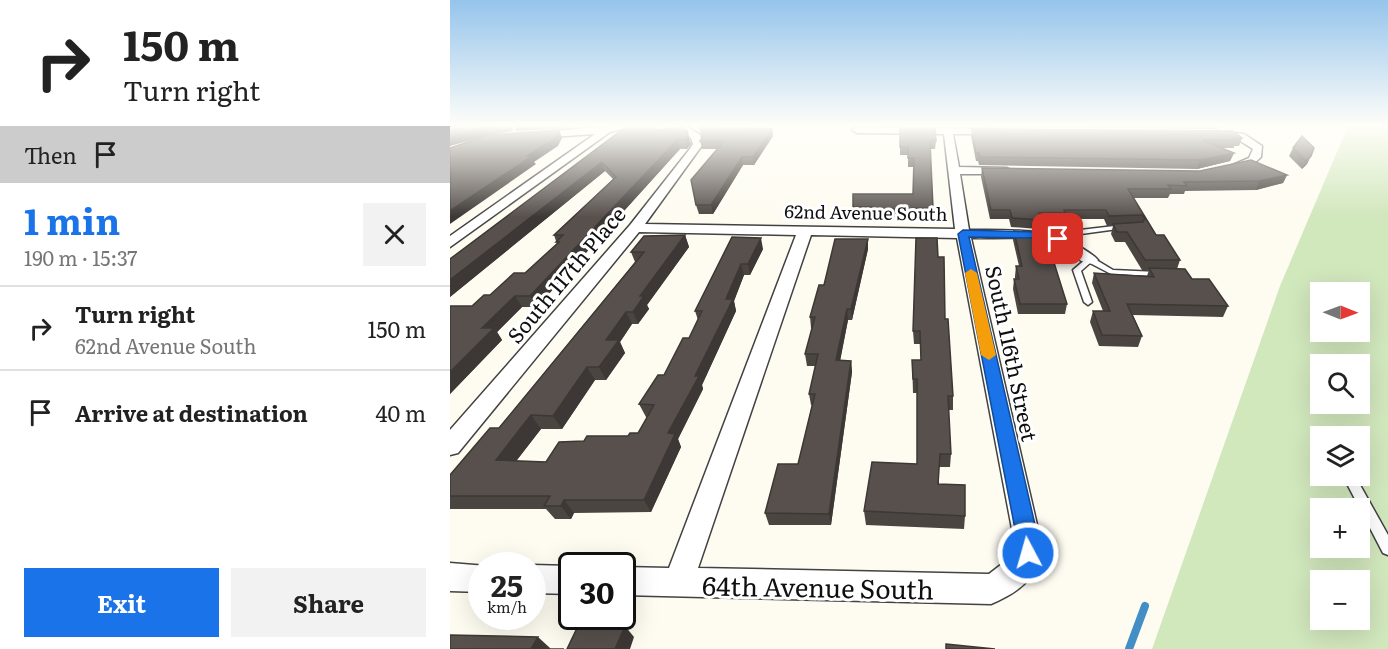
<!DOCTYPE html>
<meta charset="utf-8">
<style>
:root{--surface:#fff;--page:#f2f2f2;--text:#222;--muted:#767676;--line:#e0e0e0;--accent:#1a73e8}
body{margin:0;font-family:Literata,serif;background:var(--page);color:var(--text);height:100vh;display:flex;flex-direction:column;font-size:22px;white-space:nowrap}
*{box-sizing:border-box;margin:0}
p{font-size:20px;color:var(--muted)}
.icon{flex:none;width:33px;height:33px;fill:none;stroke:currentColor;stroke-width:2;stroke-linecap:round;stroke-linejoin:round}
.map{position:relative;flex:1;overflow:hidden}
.details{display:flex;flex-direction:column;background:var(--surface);width:450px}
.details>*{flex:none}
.banner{background:#fff;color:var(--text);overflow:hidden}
.needle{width:39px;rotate:91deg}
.tools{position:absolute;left:860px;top:282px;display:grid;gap:12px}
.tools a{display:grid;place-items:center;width:60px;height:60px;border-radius:0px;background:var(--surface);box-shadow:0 6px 24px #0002;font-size:30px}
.speed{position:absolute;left:18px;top:552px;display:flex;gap:12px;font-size:30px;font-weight:700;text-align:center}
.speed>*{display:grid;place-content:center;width:78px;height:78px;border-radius:50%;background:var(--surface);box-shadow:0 6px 24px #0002;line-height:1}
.speed small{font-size:15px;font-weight:400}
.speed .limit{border:3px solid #111;border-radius:9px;background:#fff;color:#111}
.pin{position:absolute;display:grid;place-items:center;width:51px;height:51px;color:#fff;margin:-26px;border-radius:12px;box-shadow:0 3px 9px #0006}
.me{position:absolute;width:66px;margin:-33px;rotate:354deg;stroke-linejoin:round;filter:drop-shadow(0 0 4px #0008)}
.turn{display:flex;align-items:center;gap:21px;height:126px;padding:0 24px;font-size:27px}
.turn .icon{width:78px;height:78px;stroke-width:2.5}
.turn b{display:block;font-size:42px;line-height:51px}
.then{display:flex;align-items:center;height:57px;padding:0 24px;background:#0003;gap:12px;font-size:22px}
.round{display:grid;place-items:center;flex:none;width:63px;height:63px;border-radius:0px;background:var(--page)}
.headline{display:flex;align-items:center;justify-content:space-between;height:102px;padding:0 24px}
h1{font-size:36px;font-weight:700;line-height:45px;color:var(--accent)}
.button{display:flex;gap:12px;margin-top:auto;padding:12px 24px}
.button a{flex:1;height:69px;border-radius:0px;background:var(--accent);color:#fff;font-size:24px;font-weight:700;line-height:69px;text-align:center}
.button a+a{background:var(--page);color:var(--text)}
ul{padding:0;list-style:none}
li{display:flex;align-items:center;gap:18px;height:84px;padding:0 24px;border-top:2px solid var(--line)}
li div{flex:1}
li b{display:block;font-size:22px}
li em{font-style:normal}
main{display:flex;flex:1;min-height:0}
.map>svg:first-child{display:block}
.green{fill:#d1e7bc;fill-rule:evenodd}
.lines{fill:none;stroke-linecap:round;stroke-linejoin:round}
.stream{stroke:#448ec6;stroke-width:8}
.service-casing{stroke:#424242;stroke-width:3}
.minor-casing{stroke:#424242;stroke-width:3}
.service{fill:#fff;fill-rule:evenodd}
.minor{fill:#fff;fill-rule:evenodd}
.wall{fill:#4b4541}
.shaded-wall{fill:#3d3835}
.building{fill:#57504c;stroke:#3d3835;stroke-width:1.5}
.route{fill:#1a73e8;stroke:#114b97;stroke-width:1.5}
.slow{fill:#f59e0b}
.labels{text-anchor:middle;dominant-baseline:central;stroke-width:6;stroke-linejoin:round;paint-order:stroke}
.far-street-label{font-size:18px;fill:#0f0f0f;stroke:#fff}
.street-label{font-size:21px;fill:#0f0f0f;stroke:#fff}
.near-street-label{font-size:26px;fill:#0f0f0f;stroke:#fff}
</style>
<main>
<section class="details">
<div class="banner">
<div class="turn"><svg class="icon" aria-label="right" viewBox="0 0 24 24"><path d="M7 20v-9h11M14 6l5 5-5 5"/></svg><div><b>150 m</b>Turn right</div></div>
<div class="then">Then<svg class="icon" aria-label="arrive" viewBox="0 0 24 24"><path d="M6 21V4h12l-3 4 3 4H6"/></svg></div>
</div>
<div class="headline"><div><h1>1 min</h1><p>190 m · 15:37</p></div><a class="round"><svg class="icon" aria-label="close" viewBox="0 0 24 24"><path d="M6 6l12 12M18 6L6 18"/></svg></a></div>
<ul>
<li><svg class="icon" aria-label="right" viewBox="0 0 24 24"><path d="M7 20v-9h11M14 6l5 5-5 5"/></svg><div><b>Turn right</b><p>62nd Avenue South</p></div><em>150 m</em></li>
<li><svg class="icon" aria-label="arrive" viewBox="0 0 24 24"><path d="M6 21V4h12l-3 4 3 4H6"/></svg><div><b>Arrive at destination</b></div><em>40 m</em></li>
</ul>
<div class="button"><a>Exit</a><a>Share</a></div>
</section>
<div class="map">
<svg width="938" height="649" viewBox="0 0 938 649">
<rect width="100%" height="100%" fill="#fefcf1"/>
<path class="green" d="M898,126H938V649H702L830,286ZM870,292H909V332H870ZM870,364H909V404H870ZM870,436H909V476H870ZM870,508H909V548H870ZM870,580H909V620H870Z"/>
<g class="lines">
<path class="stream" d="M679,649L695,606"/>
<g class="service-casing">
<path id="service" d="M673,225L676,227L675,228L631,234L608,241L604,239L630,230Z
M637,258H643L663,270L708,272L712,274L708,276L661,274L640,263L631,271L642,302L638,305L634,302L623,270Z
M893,476H905L938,535V555L933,553Z"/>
</g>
<g class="minor-casing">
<path id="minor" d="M158,126H184L160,132L0,247V236L145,134L86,138L82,137V133Z
M236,126L250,135L253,144L195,224L505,229L494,134L407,133L402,130L407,127L546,129L549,130V134H503L509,167L557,168L563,171L557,174H510L519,230C566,230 607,227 645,257L648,260L645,263C632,267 618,249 605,244C580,234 547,239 521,238L588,529C593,571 579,588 541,604L172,595V567L219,568L346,235L189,232L8,453L0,455V430L180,225L239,150L243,144L241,138L231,129ZM361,235L507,238L562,529L561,557L539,574L248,568Z
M766,131L794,134L812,146L811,157L800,167L778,171V167L799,158L803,149L787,139L762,136L761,134Z
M0,563L37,566H32V592L0,591Z
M82,565L122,566V594L82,593V566H80Z"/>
</g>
<use href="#service" class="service"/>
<use href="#minor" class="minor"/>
</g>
<path class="wall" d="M177,126H205L206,130L233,127L241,144L237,149H230L87,307H72L47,332L52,340L0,394V306H22L75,273L107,244L104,235L163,179L155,171L0,297V259Z
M249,126L322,129L323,136L304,165H293L263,214H249L246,205L267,149H252L250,141L252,137Z
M520,126H768L767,129Z
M450,128L486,141L485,149H480L483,217L422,219V216H404L403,207L463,194L464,167H458V155H450Z
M522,129L792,138L789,146H784V148H772L784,153L780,161L747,169L529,165L528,161H526L521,136Z
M843,148H864L857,164L852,169L839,156Z
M532,168L837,175L833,183L806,190L735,191L734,194H720L718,198H684L706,235L730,260L727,269L778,306L773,317L683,315L692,336L688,347L649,346L640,322L643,311H653L642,283L644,273L697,276L699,270H692L675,242H665L661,234L663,226H657L654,219H614L613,222H591L589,229L561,227L559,219H540L531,177Z
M564,231L617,304L615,314H568L563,289L564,279H565V276L566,266H569L563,240Z
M235,235L239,247L197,305L199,309L188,324H182L170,342L175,353L156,380H145L112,429H91L66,461L96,462L134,441L178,436L188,433L197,417H196L189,404L214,375L239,338L248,320L245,311L282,237L313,249L300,275H294L284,301L286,311L252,385L253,389L228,439L231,447L201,512L124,513L121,519H105L96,509H0V475L49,428L185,262L181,252Z
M418,239V249L402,320H398L390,360L401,361L402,372L381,525H319L315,513L348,464L362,405H361L359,394L366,366H357L355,354L362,328H361L360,317L374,285Z
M488,257L503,396V410H498L501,454L500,467H489V484L515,516L514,529L416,525L414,511L467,464V393H463L462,360H471L470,344H464L463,331Z"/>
<path class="shaded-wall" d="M44,126H62L63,131L39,135L0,146V137L35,127Z
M64,126H118L117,128L66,131Z
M322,129L323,136L304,165L303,157Z
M109,130L112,138L108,146L84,162L86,164L0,224V211L77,156Z
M238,135L241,144L237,149L235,140Z
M227,140L230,149L87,307L80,296Z
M784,153L780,161L747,169L750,160Z
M861,156L857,164L852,169L856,161Z
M292,157L293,165L263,214L261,205Z
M152,162L155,171L0,297V280Z
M837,175L833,183L806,190L809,181Z
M235,235L239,247L197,305L199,309L188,324L183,312L190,296Z
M311,238L313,249L300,275L298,264Z
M418,239V249L402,320L401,309Z
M291,264L294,275L284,301L286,311L252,385L253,389L228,439L231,447L201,512L194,500L218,433L245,376L276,299Z
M65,296L72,307L47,332L52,340L0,394V372L32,328Z
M397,309L398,320L388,372L386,360Z
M176,312L182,324L170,342L175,353L156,380L149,367L156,340Z
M401,361L402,372L381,525L379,514Z
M137,367L145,380L112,429L103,416Z
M81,415L91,429L57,473L46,460Z
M114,500L124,513L121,519L111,506Z
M175,626L184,637L180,649H165Z
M88,637L100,648V649H81Z"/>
<path class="building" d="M0,126H44L35,127L0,137Z
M177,126H204L205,130L233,127L237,131L238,135L235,140H227L80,296H65L32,328H44L0,372V306H22L34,295H40L64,273H75L109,242H106L113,235H104L166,177L152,162L0,280V259Z
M249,126L322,129L303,157H292L261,205H246L241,180L274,141H250L253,136Z
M450,128H485L486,141H480L483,208L421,209L422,207H403V194H463L464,158H458V147H450Z
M522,129L783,131L792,138H784L787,140H752L784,153L750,160L530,157L529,153H526Z
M109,130L105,138L77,156H82L0,211V148L38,135Z
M852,136L864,148L861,156L856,161L843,148Z
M801,160L837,175L809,181L734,182L737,186L718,185L721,189H678L706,235H714L730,260H695L677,232H667L663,224L693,222L695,218L692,215L659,216L656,210H614L615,213H589L591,220L562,218L560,210H541L532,168L750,171Z
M564,231L595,234L617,304H570L564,279H569L566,266H572Z
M235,235L190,296H194L183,312H176L156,340H169L149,367H137L103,416L81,415L46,460L96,462L109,442L134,441L137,436H178L180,433H188L204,405L189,404L208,375H214L233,338H239L252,311H245L282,237L311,238L298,264H291L276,299H283L245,376H249L218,433L225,434L194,500H114L111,506H94L100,496H0V475L40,428H49L194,252H181L194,236Z
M466,238H487L488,257H494L495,319H498L503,396H498L501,454H490L488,484L515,485V516L414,511L422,462L467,464V379H463L462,360H471L470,331H463Z
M385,239H418L401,309H397L386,360L401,361L379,514L315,513L328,464H348L365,394H359L368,354H355L365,317H360L369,285H374Z
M699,268L735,269L742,279H759L778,306L677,304L692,336L652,335L643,311H660L644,273L704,277Z
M128,626H175L165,649H117Z
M0,635L88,637L81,649H114H0Z
M496,644L545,649H496Z"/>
<linearGradient id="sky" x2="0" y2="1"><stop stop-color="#95c4ec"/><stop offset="0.58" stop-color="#fffef9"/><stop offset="1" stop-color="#fffef9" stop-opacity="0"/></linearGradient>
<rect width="938" height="217" fill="url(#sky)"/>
<path class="route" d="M513,230L589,232L613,239L608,242L589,238L519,237L586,529L588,553L585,560L578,563L570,560L565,529L508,234Z"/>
<path class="slow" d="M521,269L527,273L546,355L539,360L531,355L515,273Z"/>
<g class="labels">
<g class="far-street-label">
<text transform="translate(416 212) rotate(1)">62nd Avenue South</text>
</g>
<g class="street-label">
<text transform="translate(115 274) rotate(-50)">South 117th Place</text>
<text transform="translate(563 353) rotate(78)">South 116th Street</text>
</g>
<g class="near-street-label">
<text transform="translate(368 586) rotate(1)">64th Avenue South</text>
</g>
</g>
</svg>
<div class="tools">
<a><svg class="needle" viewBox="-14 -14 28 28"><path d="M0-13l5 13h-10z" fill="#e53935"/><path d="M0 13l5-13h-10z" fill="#767676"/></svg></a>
<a><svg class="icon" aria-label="search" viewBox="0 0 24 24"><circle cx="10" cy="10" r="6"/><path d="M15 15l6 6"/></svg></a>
<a><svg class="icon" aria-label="layers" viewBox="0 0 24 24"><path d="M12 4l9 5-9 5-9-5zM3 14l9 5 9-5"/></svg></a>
<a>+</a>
<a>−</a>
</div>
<div class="speed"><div>25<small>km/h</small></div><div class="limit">30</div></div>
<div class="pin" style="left:608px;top:239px;background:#d93025"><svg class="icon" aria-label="arrive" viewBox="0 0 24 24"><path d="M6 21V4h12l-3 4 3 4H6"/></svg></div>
<svg class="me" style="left:578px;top:553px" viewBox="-20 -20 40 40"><circle r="17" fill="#1a73e8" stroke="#fff" stroke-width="3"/><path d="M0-11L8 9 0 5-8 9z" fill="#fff"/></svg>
</div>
</main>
